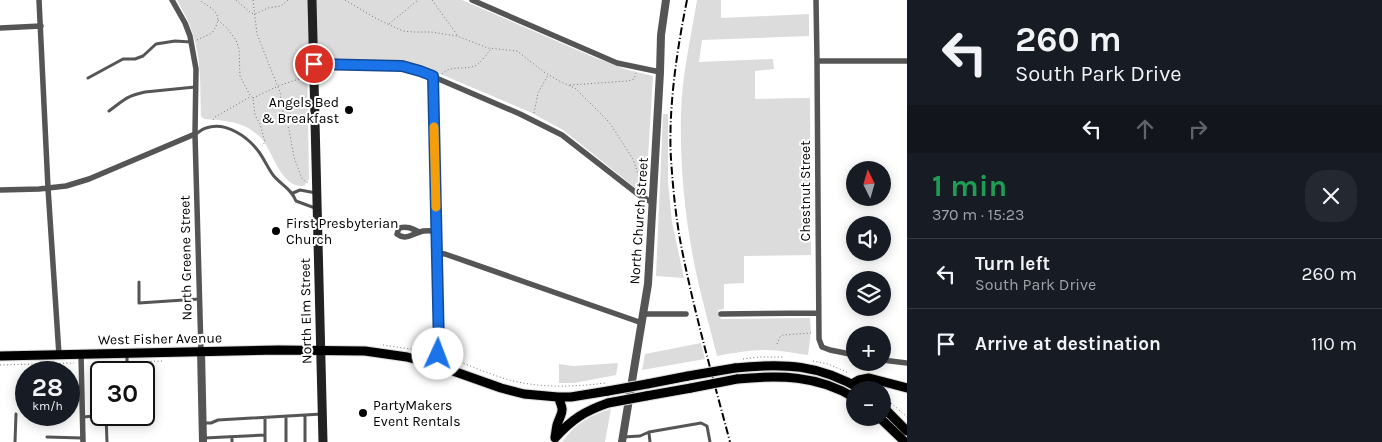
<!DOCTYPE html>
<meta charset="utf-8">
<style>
:root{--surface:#171b24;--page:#242831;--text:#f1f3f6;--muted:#9ea1a6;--line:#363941}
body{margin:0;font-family:Karla,sans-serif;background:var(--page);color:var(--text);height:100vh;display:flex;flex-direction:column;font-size:19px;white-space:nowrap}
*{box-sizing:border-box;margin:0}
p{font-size:16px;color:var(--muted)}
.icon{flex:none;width:28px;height:28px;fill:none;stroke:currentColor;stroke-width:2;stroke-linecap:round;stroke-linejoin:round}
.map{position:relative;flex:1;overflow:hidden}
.drawer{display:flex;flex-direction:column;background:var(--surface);width:475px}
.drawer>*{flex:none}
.hud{background:#171b24;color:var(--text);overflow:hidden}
.needle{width:32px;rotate:355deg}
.tools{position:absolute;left:846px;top:161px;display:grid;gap:10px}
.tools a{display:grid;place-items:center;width:45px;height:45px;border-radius:50%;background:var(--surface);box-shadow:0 2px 12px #0003;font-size:25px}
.speed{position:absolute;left:15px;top:361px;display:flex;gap:10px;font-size:25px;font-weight:700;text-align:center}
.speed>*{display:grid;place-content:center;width:65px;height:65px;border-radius:50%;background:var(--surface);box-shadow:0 2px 12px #0003;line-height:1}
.speed small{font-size:12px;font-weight:400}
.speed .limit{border:2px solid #111;border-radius:8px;background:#fff;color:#111}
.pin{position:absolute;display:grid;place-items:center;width:42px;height:42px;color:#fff;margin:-21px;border:2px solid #fff;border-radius:50%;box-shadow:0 1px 5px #0007}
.me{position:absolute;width:55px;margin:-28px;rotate:2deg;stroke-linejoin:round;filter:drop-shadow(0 0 4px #0008)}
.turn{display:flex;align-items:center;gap:18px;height:105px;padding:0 25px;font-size:22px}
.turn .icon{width:65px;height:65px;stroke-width:2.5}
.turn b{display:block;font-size:35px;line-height:42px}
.lanes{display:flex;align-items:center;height:48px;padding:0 25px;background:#0003;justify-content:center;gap:25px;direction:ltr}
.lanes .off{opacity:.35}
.round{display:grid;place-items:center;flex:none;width:52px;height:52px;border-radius:20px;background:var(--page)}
.summary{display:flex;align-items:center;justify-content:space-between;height:85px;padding:0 25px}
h1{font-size:30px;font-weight:700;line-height:38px;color:#1e9e55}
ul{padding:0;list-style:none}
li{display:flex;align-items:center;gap:15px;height:70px;padding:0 25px;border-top:1px solid var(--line)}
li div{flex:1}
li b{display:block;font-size:19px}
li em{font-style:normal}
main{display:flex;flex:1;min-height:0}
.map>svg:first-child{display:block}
.green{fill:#dcdcdc}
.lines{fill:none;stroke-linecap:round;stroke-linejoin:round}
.primary-casing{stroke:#dbdbdb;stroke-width:11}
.path{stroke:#777;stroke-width:1;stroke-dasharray:1 2.5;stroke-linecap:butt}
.service{stroke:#555;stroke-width:3}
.minor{stroke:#555;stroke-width:5.5}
.tertiary{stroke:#555;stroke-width:8}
.secondary{stroke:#222;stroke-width:9}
.primary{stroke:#000;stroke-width:9}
.rail{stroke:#000;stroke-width:2;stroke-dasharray:8 2.5 1 2.5;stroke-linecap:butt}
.primary-bridge-casing{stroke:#dbdbdb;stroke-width:11;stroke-linecap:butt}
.primary-bridge{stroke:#000;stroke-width:9}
.route-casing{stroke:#114b97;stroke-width:12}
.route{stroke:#1a73e8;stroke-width:9}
.slow{stroke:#f59e0b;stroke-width:9}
.poi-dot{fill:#000;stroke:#fff;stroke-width:2}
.labels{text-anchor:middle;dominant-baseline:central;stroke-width:4;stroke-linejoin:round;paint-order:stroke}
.poi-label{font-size:14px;fill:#000;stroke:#fff;text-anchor:start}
.street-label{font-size:14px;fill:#000;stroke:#fff}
</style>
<main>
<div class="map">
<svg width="907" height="442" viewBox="0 0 907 442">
<rect width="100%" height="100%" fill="#fff"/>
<path class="green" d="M177,0H462L591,56L625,69L653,76L646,190L642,192L638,190L563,130L530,112L426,68L402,62L384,61L307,58L309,179L304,186C281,188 274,154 262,139C259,136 254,132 250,129C236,121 220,120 204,119L201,116C200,85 202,54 189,24C186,16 181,8 177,0Z
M697,0H721V18L809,14V36L702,40L699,62L773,59L774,69L755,71V99L810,98L811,255L744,256V283L724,284V309L718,310L721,319L810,318L811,331L808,355C794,353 779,350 765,350C749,350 733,353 717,356C709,323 699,290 693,257C684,209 680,161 681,113C682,75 691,37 697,0Z
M663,114H668V182L672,222L684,278L656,276Z
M701,343L705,359L642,370L645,354Z
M618,363L616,375L574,383H559V364L574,366Z
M611,409L605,442H562C575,424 590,415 611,409Z"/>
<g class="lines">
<g class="primary-casing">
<path id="primary" d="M0,356L278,350L365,351L407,357L436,365L501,388L524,394L558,397H571L608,391
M735,368C784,363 819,364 862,390
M737,379C779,375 818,375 855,398
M647,384L688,376
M852,384L859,380L869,378L907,388
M646,396L691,388
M882,406L907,431
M880,418L905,442
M555,437C556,433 556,429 557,425C562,410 565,413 558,397
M555,438C572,419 585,411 608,403"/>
</g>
<path class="path" d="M236,0L251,13L255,14L268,8L281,6L288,0
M253,0L257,34L280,92L284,118L289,129L294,157L302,179L308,183
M345,0L377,19L403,31L414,32H431L457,36L488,48L517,51L544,72L561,82L575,88L609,122L633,159L641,183L644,189
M432,0L458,36
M218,20L227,28L236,40L239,49L240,76L250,95L253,98L255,115L260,124L265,142L262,146
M389,24L418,0
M197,40L212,33C225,14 214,10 199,0
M442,74C451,64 466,71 477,65C482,61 487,54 491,49
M570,85L628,81L634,79L636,73
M253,98L278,86L305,77
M534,113L538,93L548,75
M213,120L215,117L250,97
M777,344L780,337L783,335L811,333
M383,345L431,352
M444,356C467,364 490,375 513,381C544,388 574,387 605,383
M743,359L758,357H784
M813,361L828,364L849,373
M133,362L164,361
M0,365L74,363
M891,403L907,417"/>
<path class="service" d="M88,78L123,59H135L143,56L156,44L175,41L191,42
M109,111C124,100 126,96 145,92L195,87
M196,134C199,132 202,129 206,128C226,121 248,137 259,152C264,159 268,168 273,175C281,185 291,188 296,201L315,208
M293,193L300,190L316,193
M139,282V303L199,299
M127,354V372
M106,415H118
M305,415V442
M286,416V442
M83,417L106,415L107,442
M265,418V442
M204,423H211L218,420L322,414
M649,433L650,442
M47,437L82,438
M232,437V442
M623,437L640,436L649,432L701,423L707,426L710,442
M204,438L265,435
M15,442L16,414"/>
<path class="minor" d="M39,0L48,188L59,355
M172,0L185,23L190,36L196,69L195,134L201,351
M472,0L617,63L660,72
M816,0L817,61L819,339L822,347L830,350L855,355
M0,28L41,26
M817,61H907
M314,64L402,66L420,71L520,114L562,135L639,195L653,203
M433,77L439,348L436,365
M0,190L39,189L66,186L89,179L195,134
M419,232C412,228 407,226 399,228L397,234C406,241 411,234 420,232C424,230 431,231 436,231
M437,253L445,254L642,323
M644,314H686
M721,314L818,313
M81,354L83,442
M882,360L907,363"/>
<path class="tertiary" d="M201,351L203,442
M622,442L648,284L660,72L661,35L666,0"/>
<path class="secondary" d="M312,0L323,442"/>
<use href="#primary" class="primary"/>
<path class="rail" d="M687,0C677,49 668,109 671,159C673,189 676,220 682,250C695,315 713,378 730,442"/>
<g class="primary-bridge-casing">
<path id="primary-bridge" d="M688,376L735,368
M691,388L737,379
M608,391L647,384
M608,403L646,396"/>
</g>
<use href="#primary-bridge" class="primary-bridge"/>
</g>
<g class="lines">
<g class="route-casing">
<path id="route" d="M314,64L402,66L420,71L433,76L439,348L438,354"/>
</g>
<use href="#route" class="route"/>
<path class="slow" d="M434,127L436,207"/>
</g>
<g class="poi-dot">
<circle cx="349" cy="110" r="5"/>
<circle cx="276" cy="231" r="5"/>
<circle cx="363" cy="413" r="5"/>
</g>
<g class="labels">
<g class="poi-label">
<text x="339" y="102" text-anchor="end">Angels Bed<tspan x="339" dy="16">&amp; Breakfast</tspan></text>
<text x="286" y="223">First Presbyterian<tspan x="286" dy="16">Church</tspan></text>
<text x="373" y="405">PartyMakers<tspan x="373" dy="16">Event Rentals</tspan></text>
</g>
<g class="street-label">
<text transform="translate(805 191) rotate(-90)">Chestnut Street</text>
<text transform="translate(639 221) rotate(-86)">North Church Street</text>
<text transform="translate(186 258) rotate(-91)">North Greene Street</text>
<text transform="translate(306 311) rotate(-91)">North Elm Street</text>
<text transform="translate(160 339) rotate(-1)">West Fisher Avenue</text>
</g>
</g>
</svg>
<div class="tools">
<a><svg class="needle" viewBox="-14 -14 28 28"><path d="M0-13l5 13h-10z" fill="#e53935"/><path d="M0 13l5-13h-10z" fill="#9ea1a6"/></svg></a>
<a><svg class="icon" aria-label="sound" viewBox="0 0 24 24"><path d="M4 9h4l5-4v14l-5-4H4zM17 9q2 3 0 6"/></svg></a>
<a><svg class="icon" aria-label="layers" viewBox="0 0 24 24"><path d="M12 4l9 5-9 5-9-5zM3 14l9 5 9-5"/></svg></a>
<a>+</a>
<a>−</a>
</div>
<div class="speed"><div>28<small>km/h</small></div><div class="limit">30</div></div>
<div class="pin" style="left:314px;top:64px;background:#d93025"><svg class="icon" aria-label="arrive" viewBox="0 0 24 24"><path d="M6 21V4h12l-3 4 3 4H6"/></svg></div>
<svg class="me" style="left:438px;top:354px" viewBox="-20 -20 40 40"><circle r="19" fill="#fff"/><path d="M0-13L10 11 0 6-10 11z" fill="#1a73e8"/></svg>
</div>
<section class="drawer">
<div class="hud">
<div class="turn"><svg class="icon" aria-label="left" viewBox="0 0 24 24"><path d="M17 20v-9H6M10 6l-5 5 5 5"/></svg><div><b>260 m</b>South Park Drive</div></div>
<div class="lanes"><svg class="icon" aria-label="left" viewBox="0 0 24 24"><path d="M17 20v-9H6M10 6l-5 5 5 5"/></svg><svg class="icon off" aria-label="ahead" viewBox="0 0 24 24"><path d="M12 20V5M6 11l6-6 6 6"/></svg><svg class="icon off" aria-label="right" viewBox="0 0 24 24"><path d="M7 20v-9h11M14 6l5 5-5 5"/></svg></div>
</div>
<div class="summary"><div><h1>1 min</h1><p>370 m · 15:23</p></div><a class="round"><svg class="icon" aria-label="close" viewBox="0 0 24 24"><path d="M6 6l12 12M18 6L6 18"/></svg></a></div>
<ul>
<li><svg class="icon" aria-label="left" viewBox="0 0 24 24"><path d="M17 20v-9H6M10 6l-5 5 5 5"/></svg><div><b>Turn left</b><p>South Park Drive</p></div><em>260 m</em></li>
<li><svg class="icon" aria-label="arrive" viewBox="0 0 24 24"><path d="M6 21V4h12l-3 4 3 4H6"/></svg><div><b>Arrive at destination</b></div><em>110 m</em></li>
</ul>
</section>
</main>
